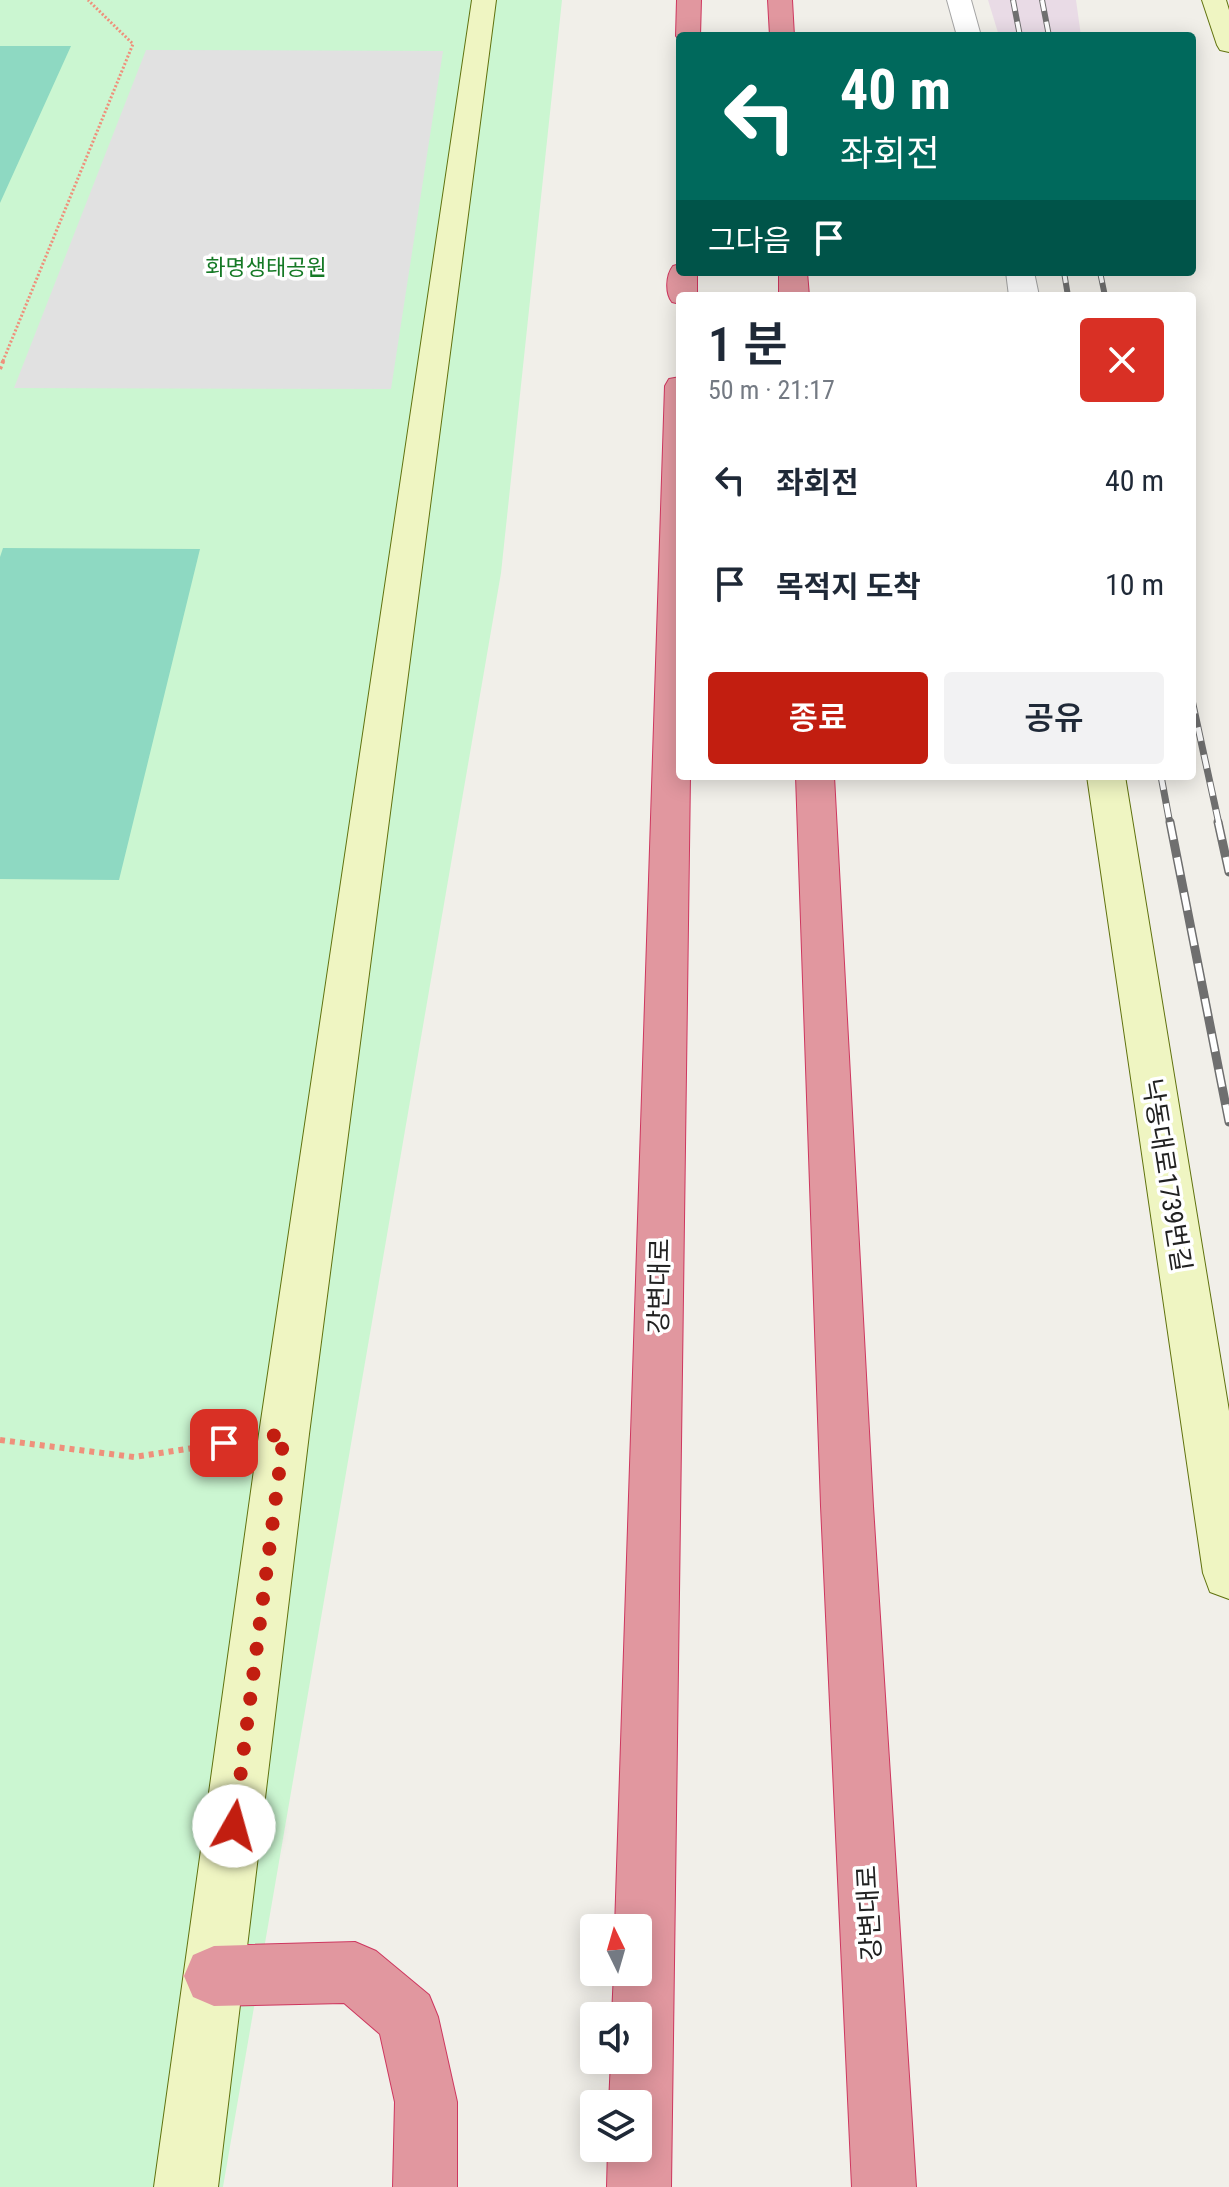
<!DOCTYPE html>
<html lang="ko">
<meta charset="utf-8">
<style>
:root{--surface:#fff;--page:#f2f2f3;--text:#1f2937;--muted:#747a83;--accent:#c21e10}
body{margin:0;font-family:"Roboto Condensed","Noto Sans KR",sans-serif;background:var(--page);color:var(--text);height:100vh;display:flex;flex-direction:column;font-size:30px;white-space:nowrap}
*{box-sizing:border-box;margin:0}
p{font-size:26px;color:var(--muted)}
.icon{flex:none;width:44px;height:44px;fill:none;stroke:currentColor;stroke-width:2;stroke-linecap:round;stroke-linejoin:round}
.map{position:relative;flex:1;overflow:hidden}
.details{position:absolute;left:676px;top:292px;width:520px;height:488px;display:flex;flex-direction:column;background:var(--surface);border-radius:8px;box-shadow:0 4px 20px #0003}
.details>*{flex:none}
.hud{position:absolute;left:676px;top:32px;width:520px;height:244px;border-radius:8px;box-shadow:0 4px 20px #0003;background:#00695c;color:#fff;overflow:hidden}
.needle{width:52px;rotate:355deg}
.controls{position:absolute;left:580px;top:1914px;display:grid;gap:16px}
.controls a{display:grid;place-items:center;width:72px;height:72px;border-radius:8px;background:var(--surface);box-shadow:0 4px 20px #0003;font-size:40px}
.pin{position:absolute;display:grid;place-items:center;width:68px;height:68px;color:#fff;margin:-34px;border-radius:16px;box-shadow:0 4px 12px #0006}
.me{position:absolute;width:88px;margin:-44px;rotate:7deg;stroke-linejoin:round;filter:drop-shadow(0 0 6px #0008)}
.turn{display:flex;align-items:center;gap:28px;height:168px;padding:0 32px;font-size:36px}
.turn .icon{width:104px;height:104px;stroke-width:2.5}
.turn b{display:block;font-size:56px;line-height:68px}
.then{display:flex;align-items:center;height:76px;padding:0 32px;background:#0003;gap:16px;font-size:30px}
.round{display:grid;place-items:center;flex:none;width:84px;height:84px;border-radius:8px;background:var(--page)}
.headline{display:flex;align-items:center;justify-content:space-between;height:136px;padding:0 32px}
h1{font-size:48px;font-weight:600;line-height:60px}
.primary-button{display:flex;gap:16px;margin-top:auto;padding:16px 32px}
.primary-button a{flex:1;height:92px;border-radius:8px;background:var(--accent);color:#fff;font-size:32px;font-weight:600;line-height:92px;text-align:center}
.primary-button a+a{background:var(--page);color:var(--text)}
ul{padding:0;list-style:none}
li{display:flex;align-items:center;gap:24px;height:104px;padding:0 32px}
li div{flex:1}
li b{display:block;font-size:30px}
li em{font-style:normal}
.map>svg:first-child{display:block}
.industrial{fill:#e9dbe6}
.park{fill:#cbf6d1}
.pitch{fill:#8ed9c2}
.parking{fill:#e1e1e1}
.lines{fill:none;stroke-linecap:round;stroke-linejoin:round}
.street-casing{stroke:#a5a5a5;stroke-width:2}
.secondary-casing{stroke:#60720e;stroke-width:2}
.highway-casing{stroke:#ce375f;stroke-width:2}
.path-far2{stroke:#ef907b;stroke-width:3;stroke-dasharray:2 2;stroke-linecap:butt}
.path-far1{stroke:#ef907b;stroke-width:4;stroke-dasharray:3 3;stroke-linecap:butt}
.path{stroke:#ef907b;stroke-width:6;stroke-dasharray:5 5;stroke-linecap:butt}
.street{fill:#fff;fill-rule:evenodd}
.secondary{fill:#eff5c2;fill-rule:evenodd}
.highway{fill:#e1979f;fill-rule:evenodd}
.rail-far2-casing{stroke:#6f6f6f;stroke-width:6}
.rail-far1-casing{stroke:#6f6f6f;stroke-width:7}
.rail-casing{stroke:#6f6f6f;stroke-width:9}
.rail-far2{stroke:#fff;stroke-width:4;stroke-dasharray:11;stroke-linecap:butt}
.rail-far1{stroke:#fff;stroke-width:5;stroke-dasharray:14;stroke-linecap:butt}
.rail{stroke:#fff;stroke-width:6;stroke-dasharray:18;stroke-linecap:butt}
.route{stroke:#c21e10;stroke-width:14;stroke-dasharray:0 25.2}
.labels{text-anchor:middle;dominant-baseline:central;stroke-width:7;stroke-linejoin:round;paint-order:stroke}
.far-park-label{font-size:22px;fill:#157925;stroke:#fff}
.street-label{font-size:26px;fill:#212121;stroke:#fff}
</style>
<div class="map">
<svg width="1229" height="2187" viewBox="0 0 1229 2187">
<rect width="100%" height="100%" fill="#f1efe9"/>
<path class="industrial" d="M988,0H1076L1081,36H999Z"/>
<path class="park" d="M0,0H562L501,573L223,2187H0Z"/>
<path class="pitch" d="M0,46H71L0,203Z
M3,548L200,549L119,880L0,879V557Z"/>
<path class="parking" d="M146,50L443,51L391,389L14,388Z"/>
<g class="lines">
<g class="street-casing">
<path id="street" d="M947,0H971L981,36H957Z
M1006,272H1034L1039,296H1009Z"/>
</g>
<g class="secondary-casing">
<path id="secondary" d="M472,0H496L309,1434L218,2187H154L259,1434Z
M1202,0H1226L1229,10V52L1220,50L1217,45Z
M1087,776H1125L1229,1411V1599L1210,1592L1203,1573Z"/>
</g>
<g class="highway-casing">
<path id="highway" d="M677,0H701L700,36H680V41L676,36Z
M768,0H792L794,36H770Z
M680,264V272H697V296H680V304L672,302C665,293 666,275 673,266Z
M779,272H807L809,296H779Z
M680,377V776H690L671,2187H607L608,2148H638V2104H609L611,2060H638V2016H612L614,1972H638V1928H615L665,386L669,379Z
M796,776H834L873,1506L916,2187H852L821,1506Z
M355,1942L376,1951L429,1995L438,2017L457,2102V2187H393L395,2102L380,2034L344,2003L214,2006L193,1997L184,1976L193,1955L214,1946Z"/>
</g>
<path class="path-far2" d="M3,361L133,44L88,0"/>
<path class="path-far1" d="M0,369L4,359"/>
<path class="path" d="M0,1440L134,1457L232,1442"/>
<use href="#street" class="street"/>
<use href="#secondary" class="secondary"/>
<use href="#highway" class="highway"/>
<g class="rail-far2-casing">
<path id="rail-far2" d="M1013,0L1020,36
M1042,0L1049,36
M1064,272L1068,296
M1100,272L1105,296"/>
</g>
<g class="rail-far1-casing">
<path id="rail-far1" d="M1192,700L1219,824
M1161,776L1170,824"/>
</g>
<g class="rail-casing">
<path id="rail" d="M1170,822L1229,1122
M1218,822L1229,872"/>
</g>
<use href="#rail-far2" class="rail-far2"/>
<use href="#rail-far1" class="rail-far1"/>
<use href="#rail" class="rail"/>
</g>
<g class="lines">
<path class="route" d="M224,1443L284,1434L234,1826"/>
</g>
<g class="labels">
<g class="far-park-label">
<text x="266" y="267">화명생태공원</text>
</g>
<g class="street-label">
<text transform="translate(1167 1175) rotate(81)">낙동대로1739번길</text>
<text transform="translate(659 1286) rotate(-89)">강변대로</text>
<text transform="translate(869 1913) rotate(-93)">강변대로</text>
</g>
</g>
</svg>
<div class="controls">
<a><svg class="needle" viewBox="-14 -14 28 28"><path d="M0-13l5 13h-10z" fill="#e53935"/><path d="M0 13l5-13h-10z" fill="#747a83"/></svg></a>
<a><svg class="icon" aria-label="sound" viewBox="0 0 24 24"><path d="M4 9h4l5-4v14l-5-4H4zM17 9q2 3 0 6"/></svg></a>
<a><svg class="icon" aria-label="layers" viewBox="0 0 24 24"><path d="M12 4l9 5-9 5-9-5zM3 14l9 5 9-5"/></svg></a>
</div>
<div class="pin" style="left:224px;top:1443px;background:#d93025"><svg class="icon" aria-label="arrive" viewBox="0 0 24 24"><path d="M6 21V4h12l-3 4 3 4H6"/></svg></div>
<svg class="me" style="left:234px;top:1826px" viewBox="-20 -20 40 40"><circle r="19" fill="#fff"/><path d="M0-13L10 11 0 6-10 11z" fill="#c21e10"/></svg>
<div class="hud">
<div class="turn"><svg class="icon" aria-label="left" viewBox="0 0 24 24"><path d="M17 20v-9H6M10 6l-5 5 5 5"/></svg><div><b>40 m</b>좌회전</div></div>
<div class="then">그다음<svg class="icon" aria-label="arrive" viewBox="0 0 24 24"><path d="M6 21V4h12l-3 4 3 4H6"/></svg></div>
</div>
<section class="details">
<div class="headline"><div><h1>1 분</h1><p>50 m · 21:17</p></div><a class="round" style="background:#d93025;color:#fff"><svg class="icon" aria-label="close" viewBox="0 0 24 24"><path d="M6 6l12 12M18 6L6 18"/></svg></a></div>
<ul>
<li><svg class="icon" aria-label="left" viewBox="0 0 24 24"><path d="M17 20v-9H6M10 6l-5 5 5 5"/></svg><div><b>좌회전</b></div><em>40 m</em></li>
<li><svg class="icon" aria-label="arrive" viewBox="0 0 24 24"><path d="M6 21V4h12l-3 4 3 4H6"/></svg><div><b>목적지 도착</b></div><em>10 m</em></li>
</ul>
<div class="primary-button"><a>종료</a><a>공유</a></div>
</section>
</div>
